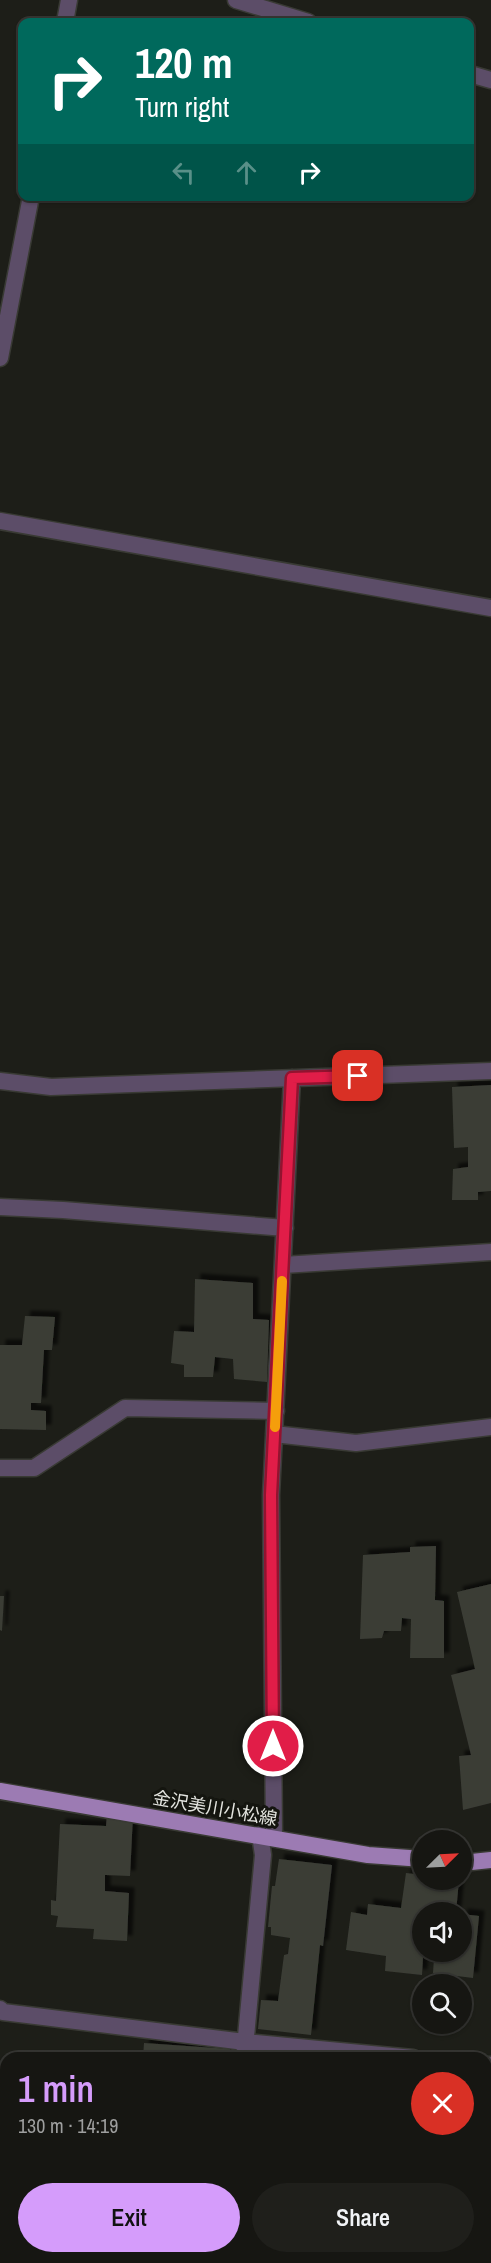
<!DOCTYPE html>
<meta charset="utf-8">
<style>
:root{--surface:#161612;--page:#1f1f1b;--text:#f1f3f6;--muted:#9e9f9f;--line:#353532;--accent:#d59cfb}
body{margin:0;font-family:"Archivo Narrow","Noto Sans JP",sans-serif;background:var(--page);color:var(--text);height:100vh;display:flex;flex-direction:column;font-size:22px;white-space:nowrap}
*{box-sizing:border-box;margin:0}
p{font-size:20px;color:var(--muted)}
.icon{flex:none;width:33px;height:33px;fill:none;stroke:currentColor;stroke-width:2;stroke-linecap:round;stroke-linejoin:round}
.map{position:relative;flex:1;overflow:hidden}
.panel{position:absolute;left:0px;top:2052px;width:492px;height:212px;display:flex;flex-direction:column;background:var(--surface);border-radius:18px 18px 0 0;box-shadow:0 2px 4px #0004,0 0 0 2px var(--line)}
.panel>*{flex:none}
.hud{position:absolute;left:18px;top:18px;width:456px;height:183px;border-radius:12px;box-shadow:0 2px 4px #0004,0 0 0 2px var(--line);background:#00695c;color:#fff;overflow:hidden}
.needle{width:39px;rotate:66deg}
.tools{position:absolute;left:412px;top:1830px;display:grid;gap:12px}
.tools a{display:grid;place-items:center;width:60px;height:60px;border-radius:50%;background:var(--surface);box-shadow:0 2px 4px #0004,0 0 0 2px var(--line);font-size:30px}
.pin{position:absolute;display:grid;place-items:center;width:51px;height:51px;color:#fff;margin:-26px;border-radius:12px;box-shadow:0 3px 9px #0006}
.me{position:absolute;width:66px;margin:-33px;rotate:0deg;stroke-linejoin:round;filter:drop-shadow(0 0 4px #0008)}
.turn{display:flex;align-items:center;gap:21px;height:126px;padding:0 18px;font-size:27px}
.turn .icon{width:78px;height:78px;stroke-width:2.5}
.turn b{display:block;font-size:42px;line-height:51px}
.lanes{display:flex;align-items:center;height:57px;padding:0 18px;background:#0003;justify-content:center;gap:30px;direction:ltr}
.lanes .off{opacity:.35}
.round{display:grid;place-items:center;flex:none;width:63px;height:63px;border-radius:32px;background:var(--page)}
.summary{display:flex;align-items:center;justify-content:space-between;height:102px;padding:0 18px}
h1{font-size:36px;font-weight:600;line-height:45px;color:var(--accent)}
.primary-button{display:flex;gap:12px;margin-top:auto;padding:12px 18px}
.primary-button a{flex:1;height:69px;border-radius:36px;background:var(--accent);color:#111;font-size:24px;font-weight:600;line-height:69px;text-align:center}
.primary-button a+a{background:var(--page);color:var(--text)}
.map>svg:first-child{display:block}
.building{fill:#3b3d36;filter:url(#shadow)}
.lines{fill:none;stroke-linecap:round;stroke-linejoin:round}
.minor-casing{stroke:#393a34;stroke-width:19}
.primary-casing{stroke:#393a34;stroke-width:19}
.minor{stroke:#5c4d68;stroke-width:16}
.primary{stroke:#9c7bb3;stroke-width:16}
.route-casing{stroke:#92132f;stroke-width:15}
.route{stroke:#e11d48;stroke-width:10}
.slow{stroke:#f59e0b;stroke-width:10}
.labels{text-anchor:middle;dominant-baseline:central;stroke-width:6;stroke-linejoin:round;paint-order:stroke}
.street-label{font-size:18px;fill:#e3e4df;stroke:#14150f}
</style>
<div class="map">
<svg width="491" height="2263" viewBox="0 0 491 2263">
<defs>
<filter id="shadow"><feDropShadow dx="5.5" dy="-5.5" stdDeviation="1.5" flood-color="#0009"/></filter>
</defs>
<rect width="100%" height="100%" fill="#1d1e18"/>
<path class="building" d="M491,1085V1191L478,1192V1200H452L453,1169L468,1167V1147L454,1148L452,1087Z
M195,1279L253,1283V1319L269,1320L267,1382L234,1379L233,1359L215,1357L213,1377H184V1365L171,1363L174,1331L194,1332Z
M25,1316L55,1317L52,1350H44L41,1403H31V1410L46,1411V1430L0,1429V1345H22Z
M436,1546L435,1600L444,1601V1658H410L411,1619L402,1618L401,1631H384L382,1638L360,1639L363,1555L410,1552V1547Z
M491,1584V1803L463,1810L459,1756L471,1755L451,1675L475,1669L457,1592Z
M0,1596H4L2,1631L0,1630Z
M107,1814L133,1815L130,1876L105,1875V1891L129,1893L127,1941L93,1939L94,1929L56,1927L58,1916L51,1915V1900L56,1901L60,1824L106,1826Z
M279,1859L332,1865L323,1946L320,1945L311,2035L258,2029L261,2000L278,2001L284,1955L288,1954L290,1938L271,1935V1927H268L272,1886H275Z
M406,1873L423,1875V1880H459L456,1912H423V1952H462V1914L479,1916L473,1978L433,1973L434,1958L423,1957L422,1975L385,1971L386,1956L346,1950L351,1912L367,1915L368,1904L401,1908Z
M144,2043L230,2049L229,2058H143Z"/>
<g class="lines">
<g class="minor-casing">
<path id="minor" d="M236,0L308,22
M65,22L69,0
M470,74L491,80
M0,358L31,196
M0,521L491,608
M0,1081L51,1087L491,1071
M0,1207L63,1210L285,1228
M283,1265L491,1252
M274,1434L356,1443L491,1427
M0,1468H34L125,1408L276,1411
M274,1837L271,1495L292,1078
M0,2009L3,2012L245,2042L413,2058
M244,2058L263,1855L260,1835
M486,2065H491
M220,2258V2263"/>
</g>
<g class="primary-casing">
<path id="primary" d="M0,1791L368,1855L423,1859
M462,1863L491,1860"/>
</g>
<use href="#minor" class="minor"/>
<use href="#primary" class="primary"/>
</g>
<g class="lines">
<g class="route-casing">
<path id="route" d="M273,1746L271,1495L292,1078L358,1076"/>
</g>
<use href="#route" class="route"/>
<path class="slow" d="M275,1427L282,1281"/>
</g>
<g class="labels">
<g class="street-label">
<text transform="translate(215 1808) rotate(10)">金沢美川小松線</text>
</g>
</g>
</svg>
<div class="tools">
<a><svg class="needle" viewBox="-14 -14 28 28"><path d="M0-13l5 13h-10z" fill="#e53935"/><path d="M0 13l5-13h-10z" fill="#9e9f9f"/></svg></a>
<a><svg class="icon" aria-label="sound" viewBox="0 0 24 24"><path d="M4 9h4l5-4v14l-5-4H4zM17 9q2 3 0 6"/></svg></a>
<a><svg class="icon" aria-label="search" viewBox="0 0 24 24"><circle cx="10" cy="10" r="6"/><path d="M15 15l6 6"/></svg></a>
</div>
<div class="pin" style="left:358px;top:1076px;background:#d93025"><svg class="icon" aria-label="arrive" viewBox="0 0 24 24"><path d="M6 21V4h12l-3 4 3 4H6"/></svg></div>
<svg class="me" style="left:273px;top:1746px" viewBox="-20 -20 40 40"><circle r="17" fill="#e11d48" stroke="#fff" stroke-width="3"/><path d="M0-11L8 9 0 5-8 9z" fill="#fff"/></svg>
<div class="hud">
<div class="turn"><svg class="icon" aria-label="right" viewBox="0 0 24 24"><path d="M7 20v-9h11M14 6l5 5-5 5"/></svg><div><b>120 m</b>Turn right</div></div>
<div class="lanes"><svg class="icon off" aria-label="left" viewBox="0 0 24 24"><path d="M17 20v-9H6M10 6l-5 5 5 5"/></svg><svg class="icon off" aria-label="ahead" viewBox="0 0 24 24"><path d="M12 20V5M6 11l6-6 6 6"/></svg><svg class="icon" aria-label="right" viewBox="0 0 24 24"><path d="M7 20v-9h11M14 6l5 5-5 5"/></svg></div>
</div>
<section class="panel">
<div class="summary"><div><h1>1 min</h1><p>130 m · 14:19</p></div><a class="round" style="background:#d93025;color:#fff"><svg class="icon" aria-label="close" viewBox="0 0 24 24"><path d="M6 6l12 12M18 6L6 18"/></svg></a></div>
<div class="primary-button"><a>Exit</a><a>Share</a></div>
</section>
</div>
